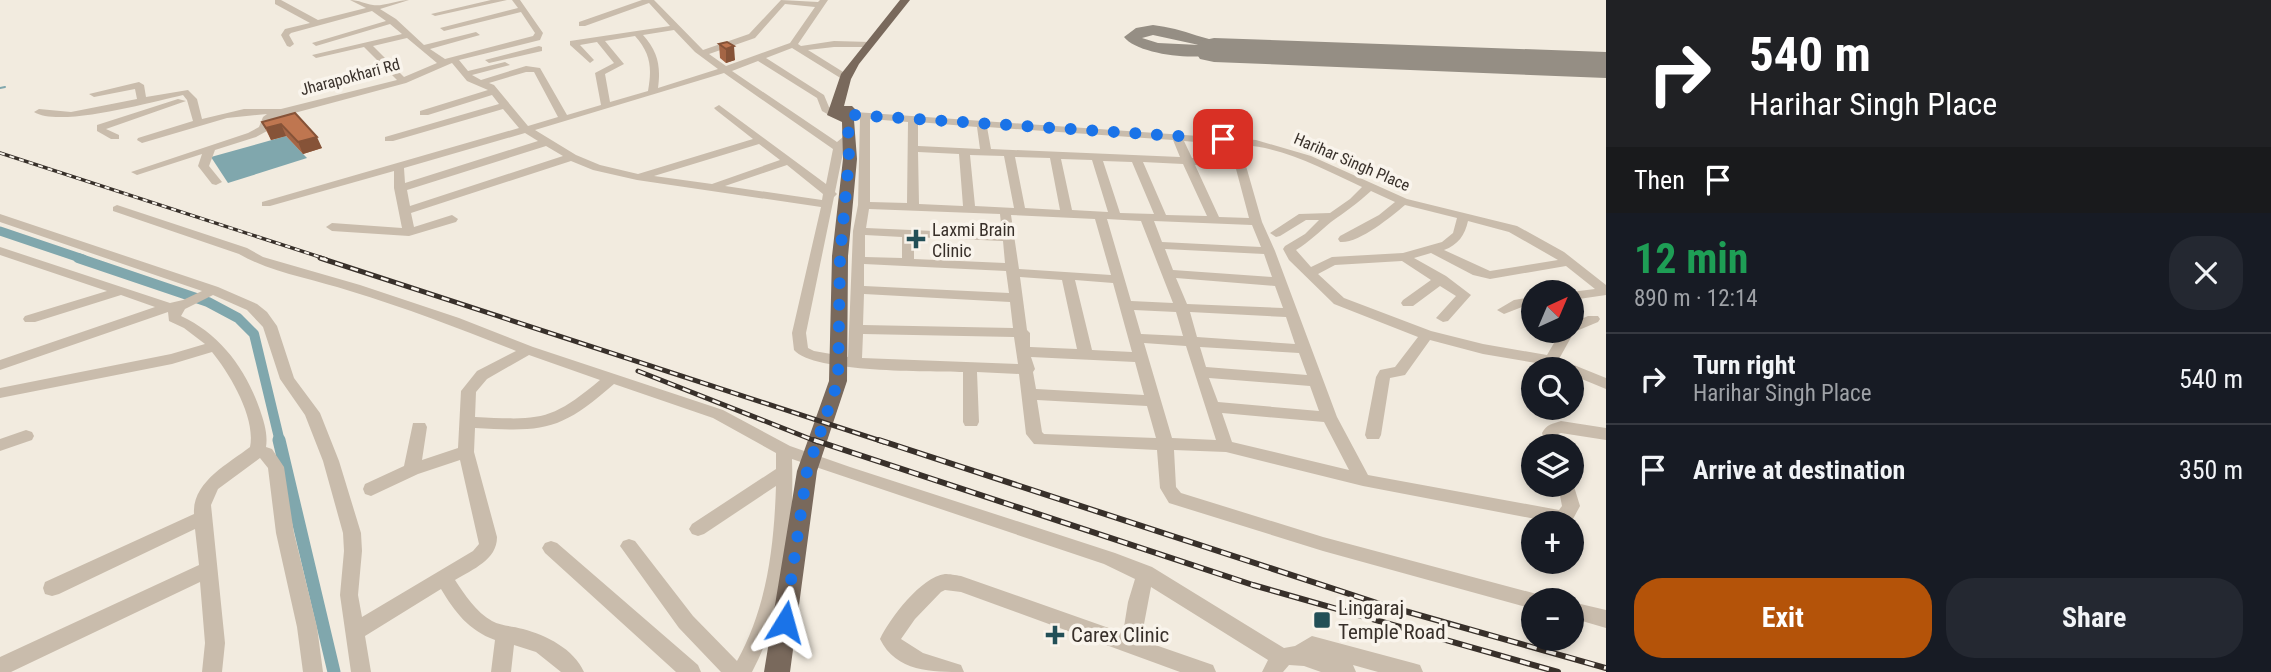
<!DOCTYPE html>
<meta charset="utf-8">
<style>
:root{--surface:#171b24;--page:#242831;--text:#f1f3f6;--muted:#9ea1a6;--line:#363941;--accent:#b45309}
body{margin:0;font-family:"Roboto Condensed",sans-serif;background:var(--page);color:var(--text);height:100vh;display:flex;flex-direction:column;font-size:26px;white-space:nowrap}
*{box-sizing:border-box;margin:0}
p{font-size:23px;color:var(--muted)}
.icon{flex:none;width:38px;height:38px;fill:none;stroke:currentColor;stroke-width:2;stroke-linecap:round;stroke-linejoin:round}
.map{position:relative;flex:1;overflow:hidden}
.panel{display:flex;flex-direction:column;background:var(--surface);width:665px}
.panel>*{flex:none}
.guide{background:#202124;color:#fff;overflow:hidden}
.needle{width:46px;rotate:44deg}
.controls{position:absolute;left:1521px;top:280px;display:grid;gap:14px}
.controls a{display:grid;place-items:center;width:63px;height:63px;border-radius:50%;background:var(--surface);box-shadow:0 4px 10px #0003;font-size:35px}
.pin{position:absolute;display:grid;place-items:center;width:60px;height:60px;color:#fff;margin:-30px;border-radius:14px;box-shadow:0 4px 10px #0006}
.me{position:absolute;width:77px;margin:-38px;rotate:8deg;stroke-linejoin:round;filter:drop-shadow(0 0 5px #0008)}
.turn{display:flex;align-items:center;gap:24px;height:147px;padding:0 28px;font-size:32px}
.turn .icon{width:91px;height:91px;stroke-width:2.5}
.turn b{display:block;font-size:49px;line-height:60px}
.then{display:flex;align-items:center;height:66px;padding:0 28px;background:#0003;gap:14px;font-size:26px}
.round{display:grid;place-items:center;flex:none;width:74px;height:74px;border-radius:28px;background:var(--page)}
.summary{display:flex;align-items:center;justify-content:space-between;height:119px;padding:0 28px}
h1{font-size:42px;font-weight:700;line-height:52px;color:#1e9e55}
.action{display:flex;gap:14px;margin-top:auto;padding:14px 28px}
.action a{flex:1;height:80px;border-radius:28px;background:var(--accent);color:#fff;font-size:28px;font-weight:700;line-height:80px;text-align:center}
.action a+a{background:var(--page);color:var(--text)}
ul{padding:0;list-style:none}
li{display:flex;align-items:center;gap:21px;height:91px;padding:0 28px;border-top:2px solid var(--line)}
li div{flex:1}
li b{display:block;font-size:26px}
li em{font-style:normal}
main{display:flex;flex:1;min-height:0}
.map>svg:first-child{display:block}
.water{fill:#80a7ad}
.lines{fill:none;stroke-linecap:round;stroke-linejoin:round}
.stream{stroke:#80a7ad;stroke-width:2}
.canal-far2{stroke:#80a7ad;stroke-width:9}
.canal-far1{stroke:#80a7ad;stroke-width:10}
.canal{stroke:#80a7ad;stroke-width:13}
.taxiway{fill:#958e84;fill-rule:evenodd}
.runway{fill:#958e84;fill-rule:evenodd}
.minor{fill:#c9bcac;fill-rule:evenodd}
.major{fill:#79695c;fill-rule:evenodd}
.rail-far2-casing{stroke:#38302a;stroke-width:3.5}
.rail-far1-casing{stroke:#38302a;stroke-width:5}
.rail-casing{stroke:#38302a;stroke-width:6}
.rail-far2{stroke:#f9f4ec;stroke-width:2;stroke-dasharray:5;stroke-linecap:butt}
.rail-far1{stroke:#f9f4ec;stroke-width:2.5;stroke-dasharray:8;stroke-linecap:butt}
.rail{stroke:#f9f4ec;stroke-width:3.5;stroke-dasharray:10;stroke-linecap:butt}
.wall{fill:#a46545}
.shaded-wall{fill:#865338}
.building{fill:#bf7650;stroke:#865338;stroke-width:2}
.route{stroke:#1a73e8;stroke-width:12;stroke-dasharray:0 21.6}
.poi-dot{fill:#224f57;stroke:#f9f4ec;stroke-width:2.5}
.labels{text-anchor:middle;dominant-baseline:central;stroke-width:7;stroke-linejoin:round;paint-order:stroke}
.far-street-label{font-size:16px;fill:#38302a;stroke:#f9f4ec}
.poi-label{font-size:18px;fill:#38302a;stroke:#f9f4ec;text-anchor:start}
.near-poi-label{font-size:21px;fill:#38302a;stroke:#f9f4ec;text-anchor:start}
</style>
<main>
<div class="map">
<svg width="1606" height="672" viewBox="0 0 1606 672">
<rect width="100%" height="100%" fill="#f2ebdf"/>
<path class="water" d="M286,136L307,158L228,183L211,157Z"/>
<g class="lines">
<path class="stream" d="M0,88L5,87"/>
<path class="canal-far2" d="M0,231L83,259"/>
<path class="canal-far1" d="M78,258L208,302L238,318L254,334L280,442"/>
<path class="canal" d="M279,440L334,672"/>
<path class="taxiway" d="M1153,25C1183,28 1210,43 1240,45C1252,46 1269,44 1277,52L1269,57L1221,52C1201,62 1138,55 1124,37L1136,28ZM1153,35L1199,45L1158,43L1142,38Z"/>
<path class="runway" d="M1214,38L1606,52V78L1214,62L1200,59L1194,50L1200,41Z"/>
<path class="minor" d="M275,0H281L318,20L366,8L350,0C359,0 365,4 373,5C381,7 398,0 409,0L380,9L396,19L424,45L476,32L480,35L430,49L445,59L533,36L535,33L521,12L444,31L440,28L518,8L512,0H520L543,33L540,40L459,60L468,71L505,62L510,65L472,75L481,80L526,66L540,68L567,115L601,105L595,73L614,63L597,42L580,45L594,60L590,63L570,45V41L670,26L649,3L585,26H579V22L642,0H654L703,50L749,34L781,0L818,2L820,0H828L798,44L801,46L834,41L871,42L872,44L868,47H834L808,50L848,75V79H842L792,48L766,58L824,95L829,107L838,113L837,115H829L822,111L817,98L758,61L732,71L837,142L843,137L848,140L844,148L835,192L837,194L834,197L806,333L808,348L814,351L848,357L853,231L858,205L860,118L850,115L855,112L1256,140L1311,156L1407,199L1517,226L1564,252L1606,285V295L1572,300L1571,292L1595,289L1566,266L1490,279L1473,275L1431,253L1414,258L1446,276L1471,295L1448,321L1443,322L1436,318L1456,296L1440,286L1413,306H1403L1401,303L1403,300L1431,280L1402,261L1335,265L1318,274L1344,298L1431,331L1483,344L1547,355L1561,331H1572V323L1588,316H1598L1600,319L1598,322L1574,332L1559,359L1606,378V389L1572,375V369H1557L1548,365L1483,354L1430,340L1405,375L1390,378L1381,435L1379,439H1367L1365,435L1376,377L1380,370L1395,367L1418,337L1334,304L1289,260L1283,249L1285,246L1305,234L1319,220H1306L1280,236L1276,237L1270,233L1299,214L1330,213L1350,199L1362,187C1325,170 1285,148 1244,145L1246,166L1262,222L1275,251L1337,417L1368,475L1559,510L1562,506L1558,485H1572V480L1580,506L1573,519L1556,523L1363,486L1226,452L1174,450L1176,487L1181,493L1323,537L1533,593L1540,595L1542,600H1533V609L1323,551L1169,503L1160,488L1157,450L1034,444L1026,434L1019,374L977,372L979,422L977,426H965L963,422V372C930,371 813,373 794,350L792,333L821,207L637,180L593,170L571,161L411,213L414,227L452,215L458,219L456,222L409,236L332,231L326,227L332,223L402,228L394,188V171L270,206H262V202L519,128L503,109L393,141H385V137L499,104L492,95L428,115H420V111L488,90L467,81L452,63L406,83L272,119L267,131L256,137L215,150L209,166L222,182L216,185L212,184L198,166L202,154L137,175L131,172L248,133L259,127L263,117L267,114L227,118L142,143L137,140L138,138L193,121L187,100L183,95C152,102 59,128 34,112L39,109L71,112L137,99L135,89L94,97L89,94L139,82L144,85L146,97L188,90L197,99L202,119L244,109H281L397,80L364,47L316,58L312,55L402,34L390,24L316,46L312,43L386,21L372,11L291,33L289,35L294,44L290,47L287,46L281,35L285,29L310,23L275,4ZM785,4L815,7L790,43L726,66L709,54L755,38ZM674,30L695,52L718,69L658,88C661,66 658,52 643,35ZM635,36C651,54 652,68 648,91L610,102L605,74L624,64L605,41ZM407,38L437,63L404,77L373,46ZM526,72H534L558,117L528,126L494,85L489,83ZM724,73L833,149L826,184L719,105L714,108L716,110L753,139L638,174L600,165L576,155L535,130ZM870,119L908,122L907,203L870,202ZM918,122L977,127L980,149L918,146ZM987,127L1173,140L1180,157L991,149ZM525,133L538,141L405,183L404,168ZM1184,141L1233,145L1235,162L1192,158ZM759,144L780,160L712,184L654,176ZM546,146L563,156L410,206L407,190ZM918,152L959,154L963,206L919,204ZM970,155L1004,156L1014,208L975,206ZM1015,157L1050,158L1060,210L1025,208ZM1061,159L1092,160L1108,212L1072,210ZM1103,161L1132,162L1154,214L1120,213ZM1143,162L1183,164L1207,216L1166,215ZM787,165L823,194L822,200L725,186ZM1195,165L1236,169L1249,218L1219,217ZM1371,191L1395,202L1379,215L1340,236L1338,239L1340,242C1358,244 1391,217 1405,205L1457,218L1453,233L1442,242L1403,253L1332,257L1311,267L1296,250C1309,242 1319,232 1331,222C1345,212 1358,203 1371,191ZM869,209L1000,214L1002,234L866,228ZM1011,215L1095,219L1111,275L1019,269ZM1107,219L1141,221L1173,303L1131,301ZM1154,221L1252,225L1261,247L1162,242ZM1468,221L1509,232L1558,260L1490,271L1444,250C1458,245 1465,235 1468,221ZM865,235L902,237V258L865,257ZM914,237L1003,241L1005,263L914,259ZM1165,249L1264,254L1272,277L1173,270ZM864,264L1006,271L1009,293L864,286ZM1020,277L1062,280L1077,349L1030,347V333L1027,330ZM1176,278L1275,286L1283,308L1187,304ZM1075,280L1113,283L1132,352L1092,350ZM864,294L1010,302L1013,328L863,325ZM1134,310L1176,312L1183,336L1141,334ZM1190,312L1286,317L1295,344L1197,337ZM863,334L1014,337L1018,364L862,358ZM1144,343L1186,346L1216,440L1172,438ZM1200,347L1299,353L1307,375L1206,367ZM1031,357L1135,362L1144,395L1036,389L1033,372L1035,369ZM1209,378L1310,386L1319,411L1218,402ZM1037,400L1147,406L1156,438L1044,434L1042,432ZM1222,413L1324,422L1349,470L1232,442Z
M491,0H507L435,16L431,14Z
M539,46L542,47V51L489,63L485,60Z
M178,99L186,101L106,129L119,135V139H111L97,131V125Z
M117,205L247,248L263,257L360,285L459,318L533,347L723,410L790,446L850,467L1115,553L1152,567L1284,648L1295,646L1312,636L1413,663L1420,665L1423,672H1378L1353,665L1356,672H1321L1304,666L1289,665L1283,672H1262L1268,660L1151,587L1141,640L1213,665L1216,672H1180L961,592L945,590L941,592L915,619L901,639L923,653L961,665L964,672C932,672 896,672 880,639C890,618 921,577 945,574C949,574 956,575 961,576L1123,633L1128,602L1135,579L1104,564L792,459C794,534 787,605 752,672H721L679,628L620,546L623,541L629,539L635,541L693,616L737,661C767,607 774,547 776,486L704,534L698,536L692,534L689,529L692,524L776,469V453L713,418L614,384C560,431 545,432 475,428L474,452L497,537C497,560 473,569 455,580C465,595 476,612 492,621C501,626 513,626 523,629C546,635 574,649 584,672H561L536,652L514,645L511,672H491L495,640C468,630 455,612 441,589L365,636L371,672H351L340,595L344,551L343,533L323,461L305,415L280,379L263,327L247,310L213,295L185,309L181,316C220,334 246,369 260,410C264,422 268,434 266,447L272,449L284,467L294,533L317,627L323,672H303L297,627L276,533L268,468L260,458L218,489L211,505L225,643L222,672H202L205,643L200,582L11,672H0V657L199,565L195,529L59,594L52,596L45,594L43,588L45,582L194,514C192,482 228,464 250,447C256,418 230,374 212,352L172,364L0,398V388L171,354L205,344L184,328L169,321L168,312L0,370V360L155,307L121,295L35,322H25L23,319L25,316L107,291L0,255V247L170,303L183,300L202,291L0,222V214L218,287L257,304L267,312L277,326L294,378L320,413L339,461L361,533L362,551L358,595L362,617L473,551L479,544L460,460L418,474L371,496L365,494L363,489L365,484L404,466L413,423H425L427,427L422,460L458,448L461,391L477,371L516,351C461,329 406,308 350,291C313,279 272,273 239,254L113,211V207ZM529,355L600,380C550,422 539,420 475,417L476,392L487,379Z
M1533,297V305L1522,307L1504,314L1497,310L1514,300Z
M1561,421L1606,428V440L1561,433L1558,434L1562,446H1546L1542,433C1547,424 1552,424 1561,421Z
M26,430L32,432L34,436L32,440L0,451V439Z
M551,541L557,543L698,665L701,672H676L545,553L542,548L545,543Z
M1572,602L1606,610V628L1572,618Z"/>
<path class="major" d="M900,0H910L859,64L851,79L844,106H852L861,115L854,120L857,159L848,256L847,381L817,471L790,672H764L797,471L829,381L832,256L843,159L842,122L827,115L841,74Z"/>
<g class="rail-far2-casing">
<path id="rail-far2" d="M0,153L326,259"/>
</g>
<g class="rail-far1-casing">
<path id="rail-far1" d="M320,258L884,442
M638,371L818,442"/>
</g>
<g class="rail-casing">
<path id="rail" d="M814,440L1253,585L1558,672
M879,440L1380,604L1606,668"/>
</g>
<use href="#rail-far2" class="rail-far2"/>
<use href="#rail-far1" class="rail-far1"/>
<use href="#rail" class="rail"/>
</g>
<path class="wall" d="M727,42L735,60L726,63L720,58L719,44Z
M295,113L322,148L303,154L286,136L271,140L262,122Z"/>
<path class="shaded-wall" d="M734,46L735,60L726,63V49Z
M281,124L286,136L271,140L266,128Z
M317,137L322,148L303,154L298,142Z"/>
<path class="building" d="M727,42L734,46L726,49L719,44Z
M295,113L317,137L298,142L281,124L266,128L262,122Z"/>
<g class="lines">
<path class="route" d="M785,622L807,471L838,381L840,257L849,159L848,119L855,115L1223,139"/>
</g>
<g class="poi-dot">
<path d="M912.5 228.5h7v7h7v7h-7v7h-7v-7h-7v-7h7z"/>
<rect x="1313" y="611" width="18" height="18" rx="3.5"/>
<path d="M1051.5 624.5h7v7h7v7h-7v7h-7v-7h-7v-7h7z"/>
</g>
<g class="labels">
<g class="far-street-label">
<text transform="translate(350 77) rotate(-15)">Jharapokhari Rd</text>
<text transform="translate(1352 162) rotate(23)">Harihar Singh Place</text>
</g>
<g class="poi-label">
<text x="932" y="229">Laxmi Brain<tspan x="932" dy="21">Clinic</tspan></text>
</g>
<g class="near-poi-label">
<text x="1338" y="608">Lingaraj<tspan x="1338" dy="24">Temple Road</tspan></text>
<text x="1071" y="635">Carex Clinic</text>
</g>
</g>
</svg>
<div class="controls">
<a><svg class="needle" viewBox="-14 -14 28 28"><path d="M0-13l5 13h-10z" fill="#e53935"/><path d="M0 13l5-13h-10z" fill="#9ea1a6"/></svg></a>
<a><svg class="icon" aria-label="search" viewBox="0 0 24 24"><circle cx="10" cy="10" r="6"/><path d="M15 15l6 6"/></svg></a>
<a><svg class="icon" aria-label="layers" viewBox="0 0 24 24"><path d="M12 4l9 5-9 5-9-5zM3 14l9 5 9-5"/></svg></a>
<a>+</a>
<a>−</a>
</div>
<div class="pin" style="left:1223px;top:139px;background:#d93025"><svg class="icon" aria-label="arrive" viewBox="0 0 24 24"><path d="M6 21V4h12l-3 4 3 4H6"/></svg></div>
<svg class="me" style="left:785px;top:622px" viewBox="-20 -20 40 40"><path d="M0-17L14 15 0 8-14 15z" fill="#1a73e8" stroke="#fff" stroke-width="4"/></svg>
</div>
<section class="panel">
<div class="guide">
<div class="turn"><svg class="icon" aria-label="right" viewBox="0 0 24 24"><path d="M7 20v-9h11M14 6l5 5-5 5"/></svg><div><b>540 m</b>Harihar Singh Place</div></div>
<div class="then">Then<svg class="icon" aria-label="arrive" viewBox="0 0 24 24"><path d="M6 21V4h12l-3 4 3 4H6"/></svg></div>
</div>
<div class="summary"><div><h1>12 min</h1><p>890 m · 12:14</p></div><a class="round"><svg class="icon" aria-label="close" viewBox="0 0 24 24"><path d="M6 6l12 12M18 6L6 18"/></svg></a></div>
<ul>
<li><svg class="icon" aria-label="right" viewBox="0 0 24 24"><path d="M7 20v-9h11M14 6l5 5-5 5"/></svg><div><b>Turn right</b><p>Harihar Singh Place</p></div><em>540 m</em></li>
<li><svg class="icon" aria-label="arrive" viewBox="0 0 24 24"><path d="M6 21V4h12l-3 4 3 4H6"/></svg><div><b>Arrive at destination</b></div><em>350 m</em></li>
</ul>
<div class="action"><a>Exit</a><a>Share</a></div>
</section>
</main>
